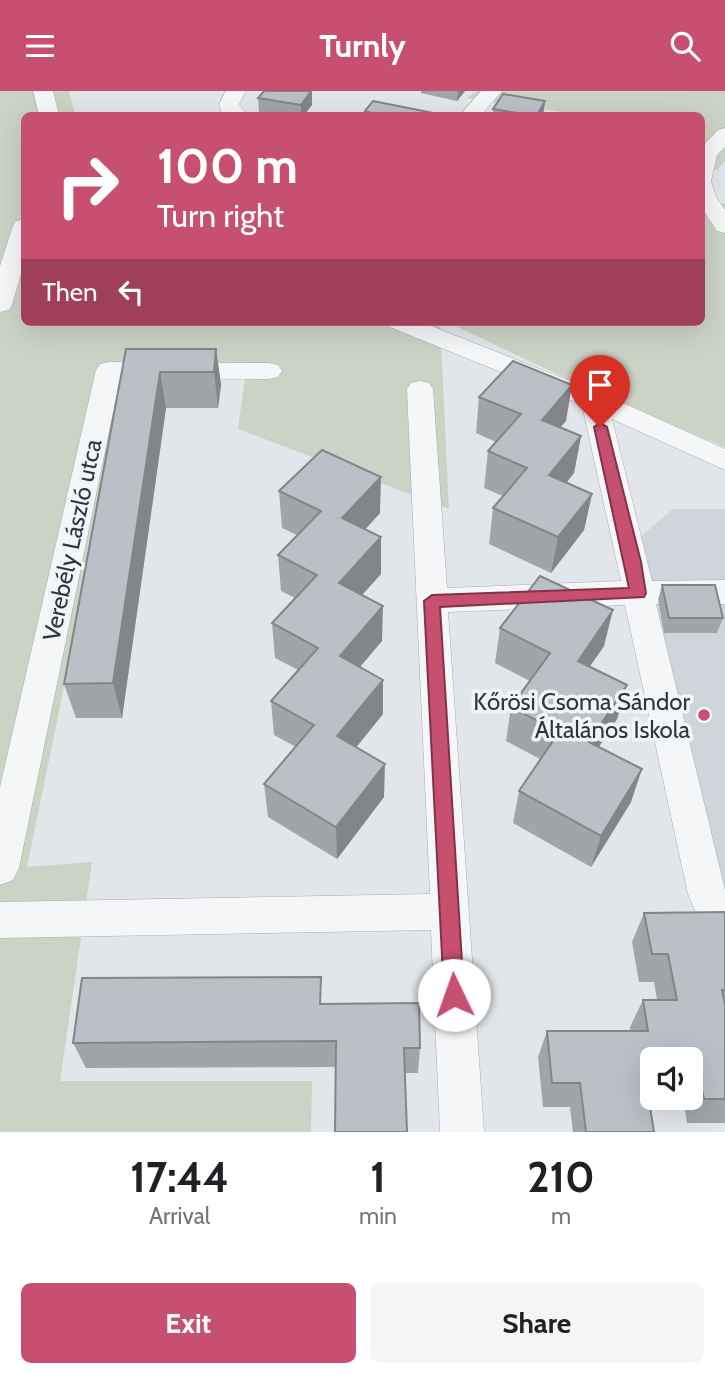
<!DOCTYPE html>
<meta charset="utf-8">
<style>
:root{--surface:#fff;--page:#f6f6f6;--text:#202124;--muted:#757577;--accent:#c74f70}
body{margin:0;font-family:Cabin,sans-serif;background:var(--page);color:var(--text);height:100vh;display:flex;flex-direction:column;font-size:26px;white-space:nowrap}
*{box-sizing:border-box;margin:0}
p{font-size:23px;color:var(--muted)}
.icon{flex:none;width:38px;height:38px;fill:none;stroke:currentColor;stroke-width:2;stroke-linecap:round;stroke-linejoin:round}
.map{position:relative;height:1041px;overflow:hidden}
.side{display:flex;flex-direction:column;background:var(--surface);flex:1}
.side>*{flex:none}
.banner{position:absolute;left:21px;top:21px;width:684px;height:214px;border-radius:10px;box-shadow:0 7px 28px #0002;background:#c74f70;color:#fff;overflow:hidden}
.tools{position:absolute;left:640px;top:956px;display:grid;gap:14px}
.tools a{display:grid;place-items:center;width:63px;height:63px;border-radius:10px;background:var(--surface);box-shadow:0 7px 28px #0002;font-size:35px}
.pin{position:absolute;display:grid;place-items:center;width:60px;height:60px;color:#fff;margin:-72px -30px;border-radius:50% 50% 50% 0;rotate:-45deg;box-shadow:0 0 7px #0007}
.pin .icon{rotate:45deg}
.me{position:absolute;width:77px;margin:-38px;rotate:357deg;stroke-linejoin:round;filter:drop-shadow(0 0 5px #0008)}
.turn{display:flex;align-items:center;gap:24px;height:147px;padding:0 21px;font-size:32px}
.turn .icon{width:91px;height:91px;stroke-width:2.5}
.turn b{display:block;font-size:49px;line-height:60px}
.then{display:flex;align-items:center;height:66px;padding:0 21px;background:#0003;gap:14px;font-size:26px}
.eta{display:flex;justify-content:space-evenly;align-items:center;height:119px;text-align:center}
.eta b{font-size:42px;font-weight:700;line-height:49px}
.cta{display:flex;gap:14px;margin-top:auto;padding:14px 21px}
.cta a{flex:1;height:80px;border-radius:10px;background:var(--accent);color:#fff;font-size:28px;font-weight:700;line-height:80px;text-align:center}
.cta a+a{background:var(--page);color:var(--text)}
header{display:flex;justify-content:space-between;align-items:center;height:91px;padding:0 21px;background:var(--accent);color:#fff;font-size:32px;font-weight:700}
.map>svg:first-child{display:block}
.built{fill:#d0d5db}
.green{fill:#cad3c4}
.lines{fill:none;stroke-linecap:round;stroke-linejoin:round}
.minor-casing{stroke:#a7aeb4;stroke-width:1}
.minor{fill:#f5f6f8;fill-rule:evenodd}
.wall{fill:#a0a5aa;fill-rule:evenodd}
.shaded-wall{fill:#82868b}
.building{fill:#bac0c6;stroke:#82868b;stroke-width:2}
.route{fill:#c74f70;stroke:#813349;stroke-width:2}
.poi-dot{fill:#c74f70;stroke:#f2f5f7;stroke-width:2.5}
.labels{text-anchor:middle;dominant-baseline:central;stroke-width:7;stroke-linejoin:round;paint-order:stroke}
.street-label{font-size:24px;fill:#2b3641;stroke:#f2f5f7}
.poi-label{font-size:24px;fill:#2b3641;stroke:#f2f5f7;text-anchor:end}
</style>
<header><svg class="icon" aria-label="menu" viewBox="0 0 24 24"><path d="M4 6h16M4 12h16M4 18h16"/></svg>Turnly<svg class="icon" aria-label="search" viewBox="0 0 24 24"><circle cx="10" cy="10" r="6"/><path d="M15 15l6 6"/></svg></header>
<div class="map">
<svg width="725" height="1041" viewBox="0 0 725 1041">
<rect width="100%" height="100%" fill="#e2e6ea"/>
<path class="built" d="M673,418H725V801L639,447Z"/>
<path class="green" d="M0,0H69L75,24H24V231H440L449,418L238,338L245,287L127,290L27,776L92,771L60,990H312L311,1041H0Z
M477,0H725V70L717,79L702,76V24H584L467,7Z
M725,112V356L599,303L447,231H702V116Z"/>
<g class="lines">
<g class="minor-casing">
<path id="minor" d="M33,0H53L59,24H39Z
M226,0H246L239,13L246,24L222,23L219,13Z
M481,0H502L481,24H460Z
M725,37V56L717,64L711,90L716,106L725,119V142L717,140L702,117V56L718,39Z
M24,128V172L12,214L9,219L0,221V175L13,135L16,130Z
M387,231H421L603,303L725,358V379L612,328L652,490L725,489V513H656L725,799V861L711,856L688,803L625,514L448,521L484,1041H440L431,839L0,847V811L430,803L407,298L411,292L420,290L429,292L433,298L447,497L621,490L582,314L390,236Z
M109,271L269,272L278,274L282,280L278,286L269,288L120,287L19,777L13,789L0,794V696L96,279L100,273Z"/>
</g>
<use href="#minor" class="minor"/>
</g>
<path class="wall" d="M421,0H465L457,10L421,2Z
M258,7L312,14L304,24H280L259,21Z
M545,10L543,24H493V18Z
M365,20L434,24H365Z
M126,258H216L221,294L218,317H166L122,627H76L64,593Z
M479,306L566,330L560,336L581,345L574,382L566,392L592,403L584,439L551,482L489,453L493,417L503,405L484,397L488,360L496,351L476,342Z
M279,400L380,422L365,439L381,446V483L362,504L382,550L360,576L383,623L356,656L384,706L337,768L268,726L264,693L296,656L274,644L271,610L298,579L275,567L272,532L295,507L281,500L278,464L297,444L282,437Z
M662,494L723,527L717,542H664L658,509Z
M500,537L604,555L590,575L627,594L617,628L599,656L631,711L591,776L513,732L519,700L540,668L506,650L511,616L530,590L495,572Z
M725,821V1032H687L684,1014H649L654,1041H573L570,1016H543L538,966L547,940H630V936L643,909H657L654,891H639L632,851L644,822ZM653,968H691V1006H653Z
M323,913L420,957L418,982H405L336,976L86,977L73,952Z"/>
<path class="shaded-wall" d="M312,0V14L304,24H301V14Z
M458,0H465L457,10Z
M545,10L543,24H537Z
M216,258L221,294L218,317L214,281Z
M160,281L166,317L122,627L113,592Z
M572,294L566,330L536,365L542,329Z
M581,345L574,382L543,421L549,384Z
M381,386L380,422L342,463V427Z
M592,403L584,439L551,482L558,446Z
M381,446V483L340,528L339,492Z
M383,515L382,550L340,599V565Z
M613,519L604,555L570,604L578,570Z
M383,589V623L338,679L337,645Z
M627,594L617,628L580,684L589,651Z
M385,673L384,706L337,768L336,736Z
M642,678L631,711L591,776L601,745Z"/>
<path class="building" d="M264,0H311L301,14L258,7Z
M503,3L545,10L537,24H530L493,18Z
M373,10L434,22L432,24H369L372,22L365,20Z
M126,258H216L214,281H160L113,592L64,593Z
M513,270L572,294L542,329L581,345L549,384L592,403L558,446L493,417L527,377L488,360L521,323L479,306Z
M322,359L381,386L342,427L381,446L339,492L383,515L340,565L383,589L337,645L385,673L336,736L264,693L314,634L271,610L318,557L272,532L317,484L278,464L321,420L279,400Z
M540,485L613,519L578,570L627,594L589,651L642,678L601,745L519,700L559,641L511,616L550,562L500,537Z
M662,494H715L723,527H669Z
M725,821V899H722L725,914V1008H704L700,990H691V968H653V990H646L654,1041H586L580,992H552L547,940H648L643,909H677L668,863H652L644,822Z
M321,886L320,913L419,912L420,957H404L407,1041H335L336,950L73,952L82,887Z"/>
<path class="route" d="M600,332L607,336L641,471L646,502L644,506L440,516L464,904L461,911L454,914L447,911L444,904L424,510L432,504L629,497L594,336Z"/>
<circle class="poi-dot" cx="704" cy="624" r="7"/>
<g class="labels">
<g class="street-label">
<text transform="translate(72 449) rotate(-78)">Verebély László utca</text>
</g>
<g class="poi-label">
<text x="690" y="610">Kőrösi Csoma Sándor<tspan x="690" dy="28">Általános Iskola</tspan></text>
</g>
</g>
</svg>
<div class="tools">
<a><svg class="icon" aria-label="sound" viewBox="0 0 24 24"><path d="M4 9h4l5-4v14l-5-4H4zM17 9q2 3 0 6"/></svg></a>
</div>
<div class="pin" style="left:600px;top:336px;background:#d93025"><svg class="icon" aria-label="arrive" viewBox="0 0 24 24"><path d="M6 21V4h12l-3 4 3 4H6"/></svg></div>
<svg class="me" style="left:454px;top:904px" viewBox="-20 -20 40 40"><circle r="19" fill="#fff"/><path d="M0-13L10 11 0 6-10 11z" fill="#c74f70"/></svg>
<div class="banner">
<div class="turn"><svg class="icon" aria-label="right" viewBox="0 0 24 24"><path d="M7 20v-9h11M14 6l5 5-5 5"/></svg><div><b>100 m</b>Turn right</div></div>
<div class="then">Then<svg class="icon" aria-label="left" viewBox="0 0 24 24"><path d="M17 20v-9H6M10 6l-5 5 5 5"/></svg></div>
</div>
</div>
<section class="side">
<div class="eta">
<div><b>17:44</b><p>Arrival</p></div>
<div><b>1</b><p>min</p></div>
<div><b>210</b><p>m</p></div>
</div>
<div class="cta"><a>Exit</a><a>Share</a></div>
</section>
